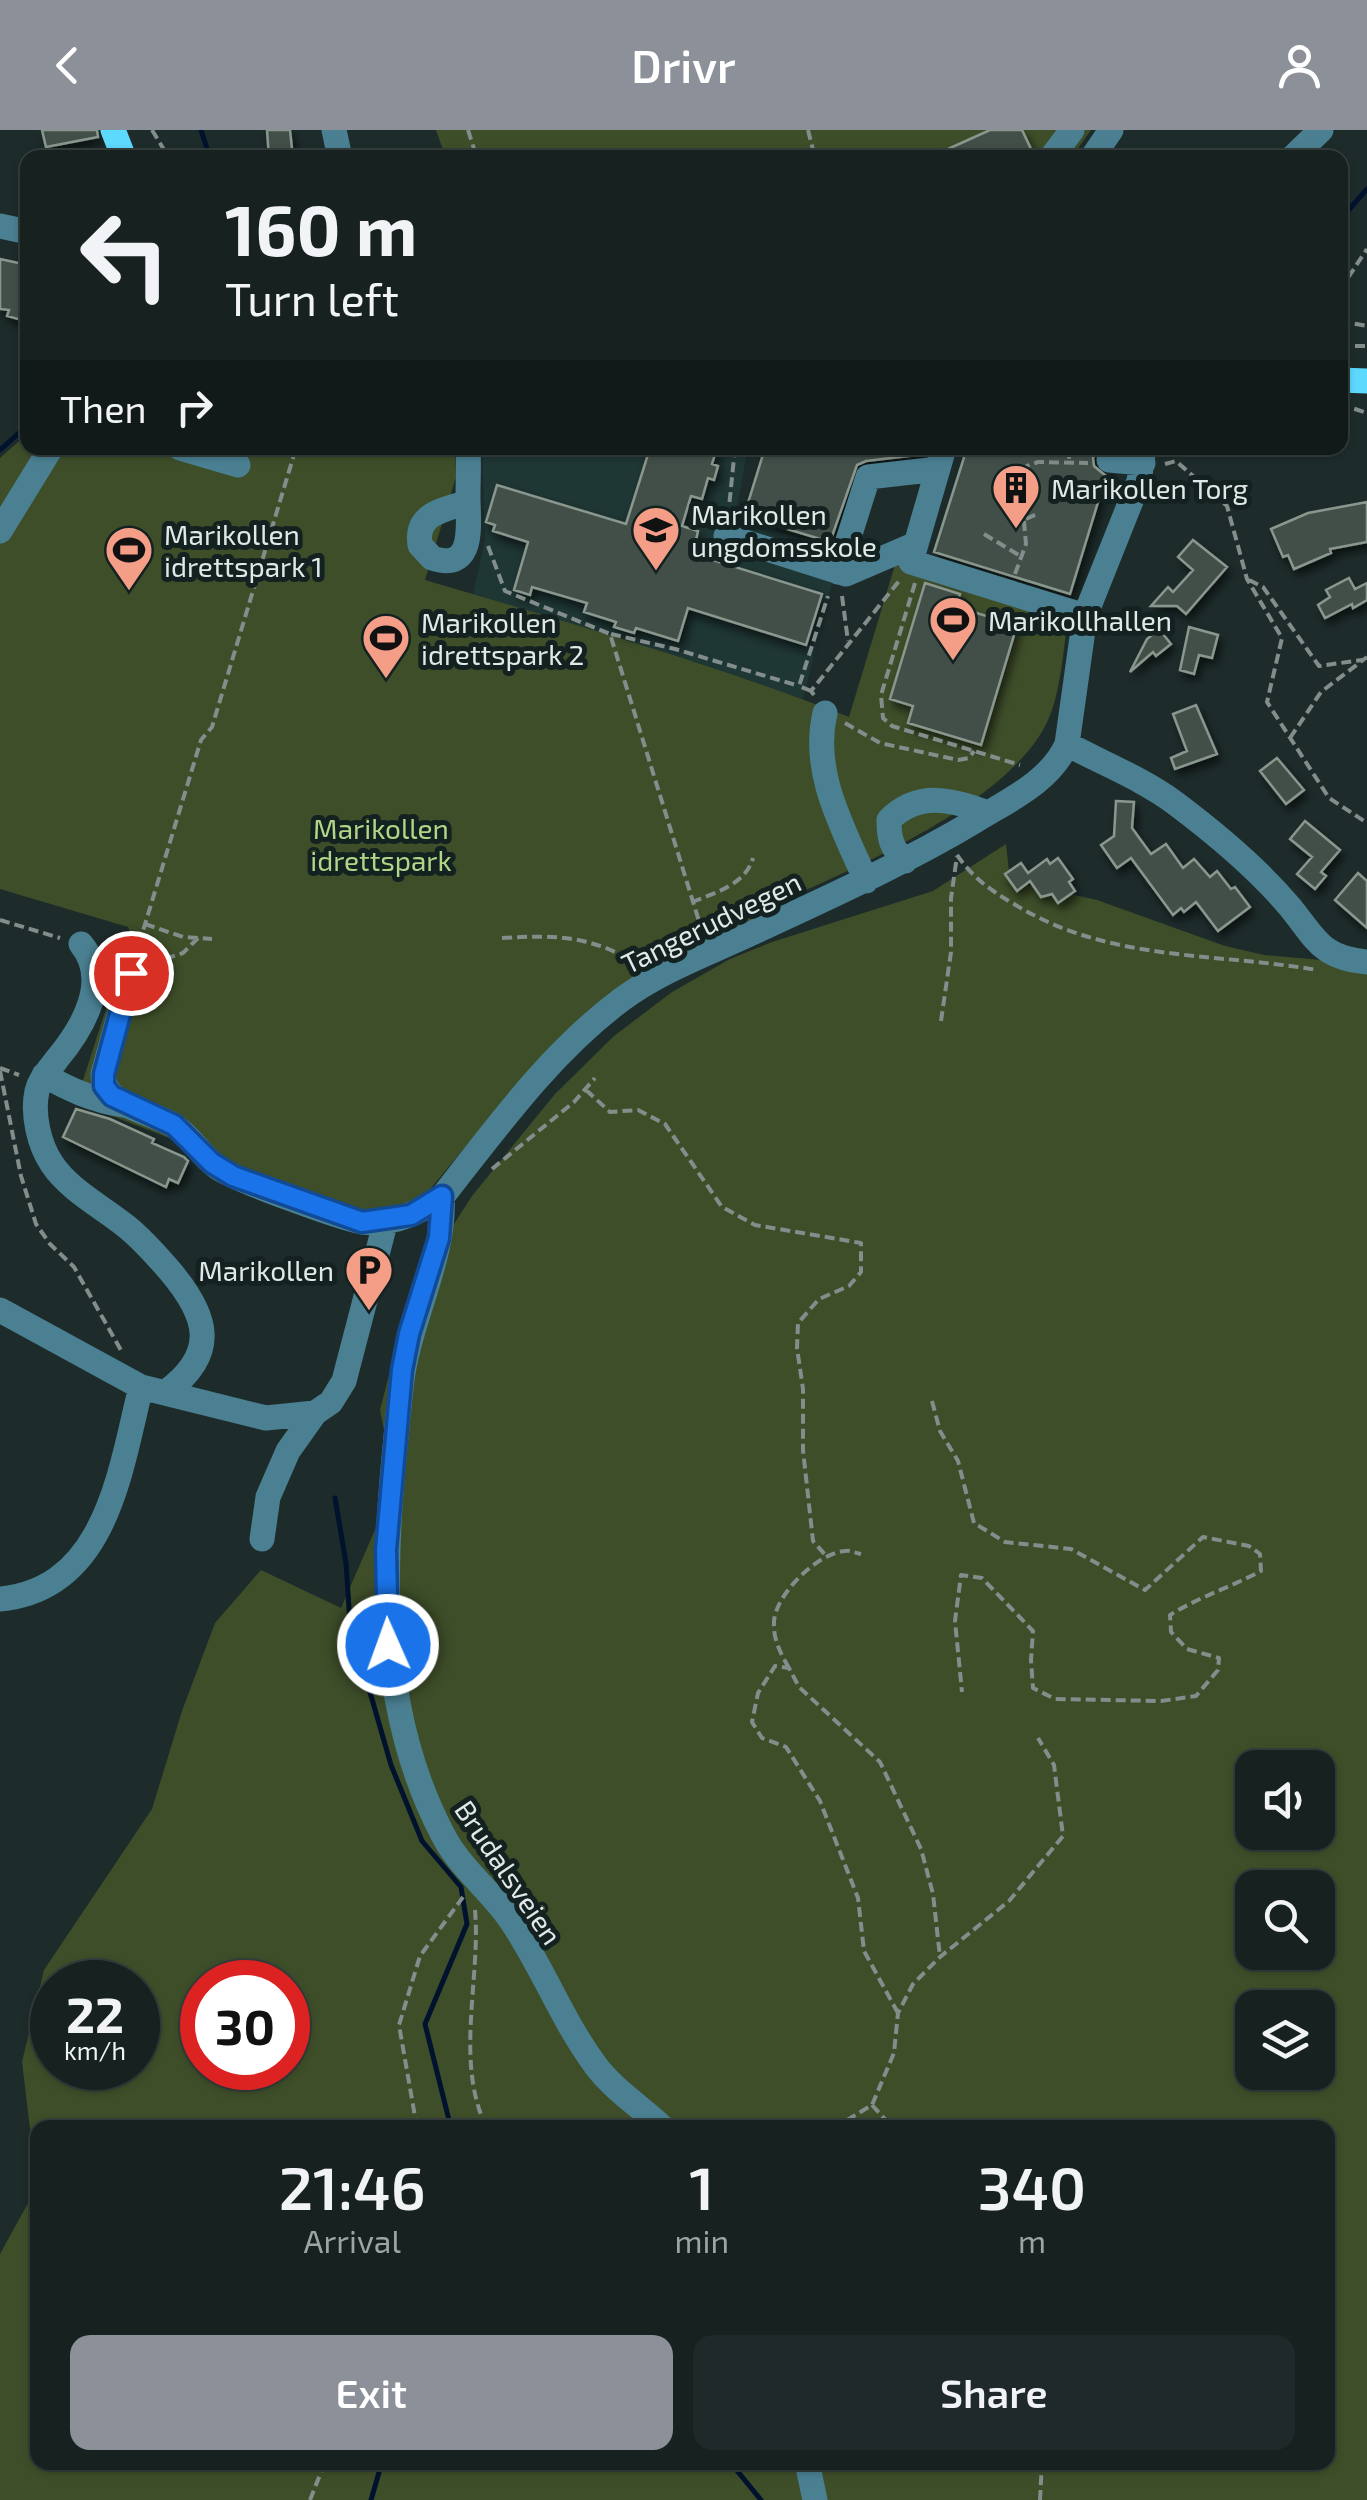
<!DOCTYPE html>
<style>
:root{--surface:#162120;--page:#1f2929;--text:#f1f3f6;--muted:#9ea3a5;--line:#353e3e;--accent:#8c9099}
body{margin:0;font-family:"Exo 2",sans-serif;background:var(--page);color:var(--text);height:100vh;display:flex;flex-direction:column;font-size:38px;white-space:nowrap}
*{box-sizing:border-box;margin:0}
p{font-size:32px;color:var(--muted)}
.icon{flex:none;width:55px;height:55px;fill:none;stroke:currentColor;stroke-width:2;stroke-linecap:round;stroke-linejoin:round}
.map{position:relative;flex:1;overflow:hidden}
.drawer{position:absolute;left:30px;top:1990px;width:1305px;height:350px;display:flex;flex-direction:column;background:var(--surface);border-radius:20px;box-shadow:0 2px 8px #0004,0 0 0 2px var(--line)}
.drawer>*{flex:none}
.top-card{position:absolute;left:20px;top:20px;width:1328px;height:305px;border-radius:20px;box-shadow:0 2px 8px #0004,0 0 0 2px var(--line);background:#162120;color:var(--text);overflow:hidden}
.controls{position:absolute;left:1235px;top:1620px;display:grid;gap:20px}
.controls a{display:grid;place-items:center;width:100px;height:100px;border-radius:20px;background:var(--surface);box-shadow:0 2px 8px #0004,0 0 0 2px var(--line);font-size:50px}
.speed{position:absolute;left:30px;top:1830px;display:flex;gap:20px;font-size:50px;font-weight:700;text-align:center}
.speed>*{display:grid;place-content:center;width:130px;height:130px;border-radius:50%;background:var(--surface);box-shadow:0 2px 8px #0004,0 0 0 2px var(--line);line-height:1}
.speed small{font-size:25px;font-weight:400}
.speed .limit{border:15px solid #d22;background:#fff;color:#111}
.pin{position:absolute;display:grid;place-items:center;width:85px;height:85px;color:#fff;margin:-42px;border:5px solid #fff;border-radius:50%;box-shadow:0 2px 10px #0007}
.me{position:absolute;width:110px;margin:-55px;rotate:358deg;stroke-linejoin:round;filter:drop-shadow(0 0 8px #0008)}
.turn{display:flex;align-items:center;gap:35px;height:210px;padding:0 40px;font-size:45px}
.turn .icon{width:130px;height:130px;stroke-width:2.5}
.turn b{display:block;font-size:70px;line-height:85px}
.then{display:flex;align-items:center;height:95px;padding:0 40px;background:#0003;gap:20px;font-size:38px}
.eta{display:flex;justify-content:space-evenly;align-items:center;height:170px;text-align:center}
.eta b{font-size:60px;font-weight:600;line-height:70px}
.primary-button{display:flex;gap:20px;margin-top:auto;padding:20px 40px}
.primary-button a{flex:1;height:115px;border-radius:20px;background:var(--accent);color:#fff;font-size:40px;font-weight:600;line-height:115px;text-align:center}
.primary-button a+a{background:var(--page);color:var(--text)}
header{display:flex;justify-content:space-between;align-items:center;height:130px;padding:0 40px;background:var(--accent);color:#fff;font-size:45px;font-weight:600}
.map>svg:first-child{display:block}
.built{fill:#1e3634}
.green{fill:#3e4e29;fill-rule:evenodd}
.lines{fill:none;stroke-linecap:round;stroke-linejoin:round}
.stream{stroke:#00122d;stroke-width:5}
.building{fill:#435048;stroke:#89978e;stroke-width:2.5;filter:url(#shadow)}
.path{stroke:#828d8c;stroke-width:4;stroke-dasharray:10 5;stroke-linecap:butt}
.minor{stroke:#4a8092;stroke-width:25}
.major{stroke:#5dd9fd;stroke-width:25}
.route-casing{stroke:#114b97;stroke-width:25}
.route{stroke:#1a73e8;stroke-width:18}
.labels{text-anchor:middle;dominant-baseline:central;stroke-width:10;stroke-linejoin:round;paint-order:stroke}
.poi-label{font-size:28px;fill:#e0e9e8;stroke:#132221;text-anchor:start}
.park-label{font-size:28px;fill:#b2d687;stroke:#132221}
.street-label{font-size:28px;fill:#e0e9e8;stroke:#132221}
</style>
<header><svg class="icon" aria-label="back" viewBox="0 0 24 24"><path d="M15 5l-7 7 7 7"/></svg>Drivr<svg class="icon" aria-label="person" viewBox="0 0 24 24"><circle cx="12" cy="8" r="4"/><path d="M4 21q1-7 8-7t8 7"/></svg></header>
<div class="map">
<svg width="1367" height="2370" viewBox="0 0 1367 2370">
<defs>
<filter id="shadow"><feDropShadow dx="3.5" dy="6" stdDeviation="5" flood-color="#0009"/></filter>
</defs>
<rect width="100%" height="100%" fill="#1d2c2b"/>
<path class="built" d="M482,318H748L735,388L840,421L803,569L473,464L485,410Z"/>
<path class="green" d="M436,0H1091L1071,28H446Z
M27,304L28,318H455L456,347L425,450C567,492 711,533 849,587L898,425L1070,475C1064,509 1063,547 1052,580C1022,671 847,741 764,779L767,787L525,946L431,1058L407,1077L361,1082L76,972L115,851L112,838L122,811L135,814L128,797L0,759V328Z
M1006,714L1010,751L1097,770L1225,816L1264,825L1367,834V2370H0V2124L37,2057L22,1932L44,1840L152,1679L182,1581L215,1493L261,1440L341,1478L395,1354L380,1280L405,1183L443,1111L472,1066L555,964L614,906L672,862L730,829L772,812L933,761ZM1252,1638H1318V1702H1252ZM1252,1758H1318V1822H1252ZM52,1852H138V1938H52ZM202,1852H288V1938H202ZM1252,1878H1318V1942H1252ZM38,1998H1328V2332H38Z"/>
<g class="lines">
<path class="stream" d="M201,0L210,28
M1340,90L1367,59
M0,320L28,295
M335,1368L346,1433L350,1493L391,1635L422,1711L461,1757L467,1794L425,1894L451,1998
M730,2332L761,2370
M371,2370L382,2332"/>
</g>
<path class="building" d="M42,0H97L98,7L46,17Z
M267,0H290L293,28H269Z
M990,0H1022L1031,19L1012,28H928Z
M0,129L28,135L25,191L7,186L9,180L0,179Z
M650,318H717L712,334L718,336L714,350L708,348L702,369L691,366L682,396L698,401L693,424L822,464L806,515L688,478L678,511L636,498L634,503L614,497L616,492L584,482L587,473L532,457L530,465L514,460L528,412L493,401L495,395L486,392L497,355L626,394Z
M765,318H927L925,324L866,331L857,335L830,412L744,386Z
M967,318H1099L1093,328L1094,336L1106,346L1070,464L934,422Z
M1367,372V412L1330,419L1331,423L1294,439L1288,425L1283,427L1271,399L1308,383Z
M1193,410L1227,437L1186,484L1177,476H1151L1168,457L1173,462L1193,440L1178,427Z
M1349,448L1355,459L1367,453V470L1353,478L1352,474L1325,488L1318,475L1330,467L1326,460Z
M925,453L960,464L956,477L1017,495L981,615L908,593L913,576L890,569Z
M1189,497L1218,505L1212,528L1199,525L1194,544L1180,540Z
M1159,499L1171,514L1156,526L1153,522L1130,542L1147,509Z
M1196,575L1217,624L1175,639L1171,628L1187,621L1173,584Z
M1277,628L1304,660L1286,674L1260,641Z
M1116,671L1134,672L1132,698L1151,724L1166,714L1183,738L1194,729L1210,747L1217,741L1231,759L1235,757L1250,777L1218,801L1196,772L1184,782L1181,778L1173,785L1131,728L1117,738L1101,715L1114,706Z
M1305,691L1340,720L1321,742L1326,746L1315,759L1297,744L1312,727L1290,709Z
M1058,728L1073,749L1069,752L1075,761L1058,773L1052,764L1041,767L1030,751L1017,761L1005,744L1021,733L1028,743L1047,729L1050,734Z
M1358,743L1367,751V798L1335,770Z
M76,979L110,989L154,1009L152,1013L184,1027L188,1031L178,1053L169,1049L166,1057L63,1007Z"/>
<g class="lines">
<path class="path" d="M152,0L169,28
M468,0L477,28
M808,0L815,28
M1340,160L1367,119
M1340,191L1367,196
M1340,216H1367
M1340,274L1367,283
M1069,319V333
M1165,334L1176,331L1227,376L1247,449L1282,508L1267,572L1329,668L1367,693
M728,387L735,318
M1026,389L1039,383
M984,404L1022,427
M488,416L505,461L610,504L703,804
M1015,444L1026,414L1020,347L1027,336L1038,332L1088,333
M1249,450L1263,457L1319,536L1362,530
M915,453L881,565L883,588L892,596L1020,635
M842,466L848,511
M611,504L675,519L799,556
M811,561L799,556L828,466
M814,565L811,561L899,451
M845,593L880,613L958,630L969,628L974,621
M1290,608L1321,562L1367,527
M957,725C973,748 990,760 1014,774C1108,832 1211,822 1317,840
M692,772C715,763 746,754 753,728
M0,790L60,808
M145,794L183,807L212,809
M502,808C554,805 591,805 637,834
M139,814L201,610L212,597L296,318
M151,833L183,823L198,808
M941,891L951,822V768L957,726
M0,938L19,945
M0,941L21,1046L36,1094L50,1114L74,1137L122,1222
M586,960L610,982L638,980L665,994L722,1077L755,1095L861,1113V1142L849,1156L819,1169L798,1193L797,1218L803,1259V1320L813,1411L828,1428
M492,1039L574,972L595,948
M932,1271L940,1301L958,1331L974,1393L1005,1412L1071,1419L1145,1460L1203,1407L1249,1416L1260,1424L1261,1441C1231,1457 1199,1467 1170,1485L1171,1502L1187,1519L1219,1528L1218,1540L1196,1566L1161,1571L1055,1569L1033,1558L1031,1530L1033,1501L982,1448L961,1445L955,1491L962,1562
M789,1538C781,1524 773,1510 774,1492C775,1465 817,1423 845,1421C850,1420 855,1423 861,1424
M475,1780C481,1848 454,1934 487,1998
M898,1883L864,1821L858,1768L820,1671L786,1617L762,1608L752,1592L758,1563L775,1536L789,1538L799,1557L880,1632L921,1719L933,1764L940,1827
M872,1975L893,1998
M417,1998L399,1895L420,1826L463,1767
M834,1998L872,1975L894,1923L898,1883L913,1854L940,1827L1009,1771L1063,1706L1054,1635L1038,1608
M310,2370L325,2332
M1040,2370L1042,2332"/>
<path class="minor" d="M334,0L340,28
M1051,28L1072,0
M1092,28L1111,0
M1292,28L1321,0
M0,96L28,102
M180,318L238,335
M1109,330L1143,333
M468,372C444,380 415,383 420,415L432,428C476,443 468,393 468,367C468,351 469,334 468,318
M0,401L51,318
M726,406L846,444L916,414
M912,428L944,318
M911,432L1085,486
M838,442L868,347L938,339
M825,583C811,643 843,697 866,751
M1067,614C1102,633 1143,649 1175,673C1215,703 1258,739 1290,777C1316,809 1321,828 1367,832
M905,731C891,718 889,708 889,690C918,661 952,669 988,683
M81,814C111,850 83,898 57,929C50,939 40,948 37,961C32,984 39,1015 52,1034C69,1060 104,1078 127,1097C143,1110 157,1126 170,1141C208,1186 219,1223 166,1262
M131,843L103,944C103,976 149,981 173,995C191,1006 200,1025 217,1037C235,1050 340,1088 362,1092C392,1096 419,1083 442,1067C497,997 550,923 621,870C660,841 707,824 750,804C827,768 903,734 975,691C1009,670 1050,652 1067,614L1085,486L1139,351L1144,318
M44,945C70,960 93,970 123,975
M442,1067C446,1128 407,1194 401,1258C385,1409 369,1563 442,1703C459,1738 492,1761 512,1792C543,1838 563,1892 596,1936C613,1959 642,1978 663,1998
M0,1180L141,1257L266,1288L315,1283
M262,1409L268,1367L288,1321L315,1283L331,1272L344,1251L386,1090
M0,1469C107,1459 120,1340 141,1257
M807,2332L815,2370"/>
<path class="major" d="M113,0L124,28
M1340,250L1367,251"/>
</g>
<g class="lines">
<g class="route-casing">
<path id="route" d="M131,843L104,944V956L112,966L174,995L212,1033L233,1046L362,1092L411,1085L442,1066L439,1108L409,1204L402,1240L386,1420L388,1515"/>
</g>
<use href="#route" class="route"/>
</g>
<defs>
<g id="building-pin" transform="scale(2.5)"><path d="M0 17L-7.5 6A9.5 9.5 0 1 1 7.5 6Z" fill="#f49e87" stroke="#132221"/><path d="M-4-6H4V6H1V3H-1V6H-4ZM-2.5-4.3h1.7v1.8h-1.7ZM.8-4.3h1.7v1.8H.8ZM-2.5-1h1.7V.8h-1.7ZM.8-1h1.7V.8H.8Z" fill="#111"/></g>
<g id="school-pin" transform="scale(2.5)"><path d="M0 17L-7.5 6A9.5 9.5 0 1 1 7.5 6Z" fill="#f49e87" stroke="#132221"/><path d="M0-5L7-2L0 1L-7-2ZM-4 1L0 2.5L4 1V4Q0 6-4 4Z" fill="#111"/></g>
<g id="stadium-pin" transform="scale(2.5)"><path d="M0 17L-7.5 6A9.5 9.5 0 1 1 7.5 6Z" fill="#f49e87" stroke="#132221"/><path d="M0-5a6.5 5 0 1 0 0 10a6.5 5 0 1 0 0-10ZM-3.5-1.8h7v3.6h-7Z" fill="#111"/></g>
<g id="parking-pin" transform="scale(2.5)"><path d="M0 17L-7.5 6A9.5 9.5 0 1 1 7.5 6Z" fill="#f49e87" stroke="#132221"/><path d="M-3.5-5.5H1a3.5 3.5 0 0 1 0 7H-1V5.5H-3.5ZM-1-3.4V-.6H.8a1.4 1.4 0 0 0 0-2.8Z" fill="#111"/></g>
</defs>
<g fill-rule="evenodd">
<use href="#building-pin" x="1016" y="358"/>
<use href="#school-pin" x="656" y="400"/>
<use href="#stadium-pin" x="129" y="420"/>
<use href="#stadium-pin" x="953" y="490"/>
<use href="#stadium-pin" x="386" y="508"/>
<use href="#parking-pin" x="369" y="1140"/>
</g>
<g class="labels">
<g class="poi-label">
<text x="1051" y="358">Marikollen Torg</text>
<text x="691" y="384">Marikollen<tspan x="691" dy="32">ungdomsskole</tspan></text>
<text x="164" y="404">Marikollen<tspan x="164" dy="32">idrettspark 1</tspan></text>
<text x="988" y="490">Marikollhallen</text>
<text x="421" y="492">Marikollen<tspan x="421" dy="32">idrettspark 2</tspan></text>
<text x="334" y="1140" text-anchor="end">Marikollen</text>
</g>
<g class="park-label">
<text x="381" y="698">Marikollen<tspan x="381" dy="32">idrettspark</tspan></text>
</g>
<g class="street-label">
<text transform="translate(711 792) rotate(-26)">Tangerudvegen</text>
<text transform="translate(509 1742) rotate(56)">Brudalsveien</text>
</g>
</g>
</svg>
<div class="controls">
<a><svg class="icon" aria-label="sound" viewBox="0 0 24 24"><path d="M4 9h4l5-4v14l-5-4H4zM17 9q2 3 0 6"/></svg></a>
<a><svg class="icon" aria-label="search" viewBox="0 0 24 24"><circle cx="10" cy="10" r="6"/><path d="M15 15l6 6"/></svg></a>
<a><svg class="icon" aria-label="layers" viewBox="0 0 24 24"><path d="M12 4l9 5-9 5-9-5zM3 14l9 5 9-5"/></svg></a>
</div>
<div class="speed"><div>22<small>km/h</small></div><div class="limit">30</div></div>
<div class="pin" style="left:131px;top:843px;background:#d93025"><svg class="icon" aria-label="arrive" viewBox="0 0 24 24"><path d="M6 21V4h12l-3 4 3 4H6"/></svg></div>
<svg class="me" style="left:388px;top:1515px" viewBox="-20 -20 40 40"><circle r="17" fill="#1a73e8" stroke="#fff" stroke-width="3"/><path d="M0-11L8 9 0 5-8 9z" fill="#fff"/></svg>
<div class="top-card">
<div class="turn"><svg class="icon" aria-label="left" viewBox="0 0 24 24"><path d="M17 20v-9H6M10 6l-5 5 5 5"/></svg><div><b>160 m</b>Turn left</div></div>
<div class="then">Then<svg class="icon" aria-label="right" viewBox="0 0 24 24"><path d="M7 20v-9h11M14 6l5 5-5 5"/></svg></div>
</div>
<section class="drawer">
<div class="eta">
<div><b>21:46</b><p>Arrival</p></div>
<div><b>1</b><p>min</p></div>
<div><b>340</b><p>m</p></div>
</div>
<div class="primary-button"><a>Exit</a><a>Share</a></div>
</section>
</div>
